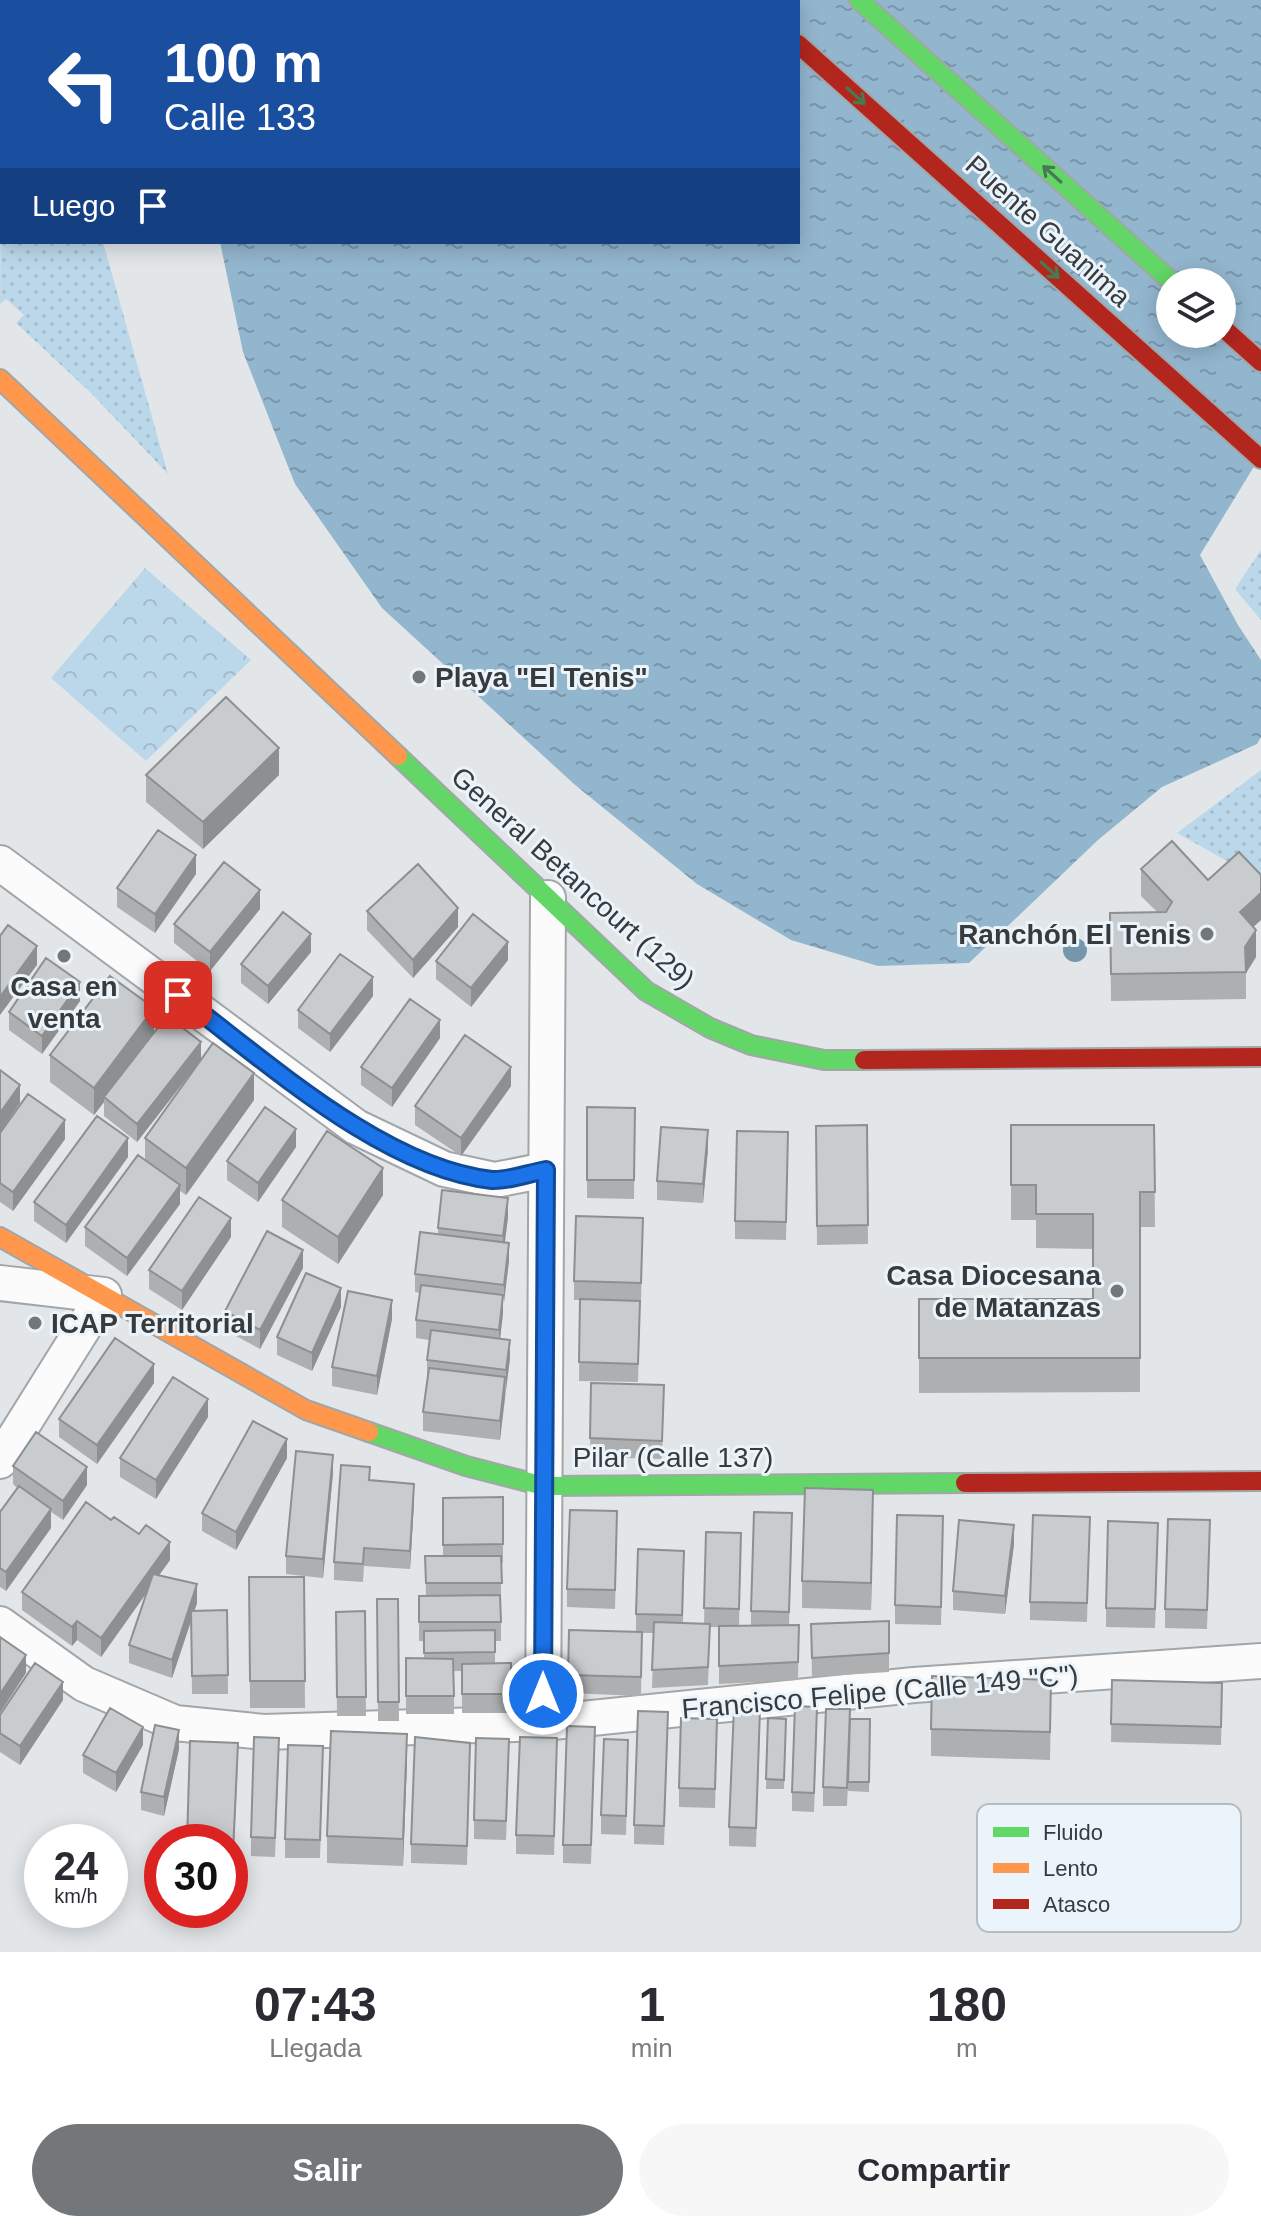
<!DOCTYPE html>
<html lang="es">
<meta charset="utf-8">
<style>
:root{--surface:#fff;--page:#f7f7f7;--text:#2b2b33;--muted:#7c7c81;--accent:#74777a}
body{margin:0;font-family:Helvetica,sans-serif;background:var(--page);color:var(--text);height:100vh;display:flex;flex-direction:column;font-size:30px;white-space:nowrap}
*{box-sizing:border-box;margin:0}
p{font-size:26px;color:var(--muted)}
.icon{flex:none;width:44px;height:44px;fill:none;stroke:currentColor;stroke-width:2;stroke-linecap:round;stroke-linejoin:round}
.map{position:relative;height:1952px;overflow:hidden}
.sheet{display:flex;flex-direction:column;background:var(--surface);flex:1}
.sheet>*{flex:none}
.guide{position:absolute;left:0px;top:0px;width:800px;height:244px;box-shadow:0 4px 20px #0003;background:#1a4fa0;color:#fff;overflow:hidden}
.controls{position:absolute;left:1156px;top:268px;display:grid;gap:16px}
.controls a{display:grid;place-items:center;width:80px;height:80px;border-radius:50%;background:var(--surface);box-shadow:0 4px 20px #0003;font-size:40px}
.speed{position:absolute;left:24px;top:1824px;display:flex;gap:16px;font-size:40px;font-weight:700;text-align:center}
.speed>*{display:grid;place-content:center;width:104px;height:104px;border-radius:50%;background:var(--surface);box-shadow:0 4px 20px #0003;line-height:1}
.speed small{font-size:20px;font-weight:400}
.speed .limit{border:12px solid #d22;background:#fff;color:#111}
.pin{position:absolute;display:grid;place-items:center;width:68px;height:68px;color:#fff;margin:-34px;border-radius:16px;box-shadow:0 4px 12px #0006}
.me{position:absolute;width:88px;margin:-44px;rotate:0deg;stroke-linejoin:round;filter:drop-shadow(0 0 6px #0008)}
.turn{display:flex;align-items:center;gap:28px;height:168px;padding:0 32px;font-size:36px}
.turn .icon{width:104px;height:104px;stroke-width:2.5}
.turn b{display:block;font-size:56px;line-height:68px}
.then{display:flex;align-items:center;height:76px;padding:0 32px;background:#0003;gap:16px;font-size:30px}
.eta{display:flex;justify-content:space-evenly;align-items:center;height:136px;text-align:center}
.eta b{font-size:48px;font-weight:600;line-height:56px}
.action{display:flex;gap:16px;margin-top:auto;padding:16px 32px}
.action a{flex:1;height:92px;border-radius:48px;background:var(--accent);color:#fff;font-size:32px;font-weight:600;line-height:92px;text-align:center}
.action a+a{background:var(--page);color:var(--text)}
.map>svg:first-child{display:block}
.grass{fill:url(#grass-dots)}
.park{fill:url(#park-crowns)}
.water{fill:url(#water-ripples);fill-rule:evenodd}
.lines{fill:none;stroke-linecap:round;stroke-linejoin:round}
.street-casing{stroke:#a3a6a8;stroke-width:38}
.fast-casing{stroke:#a3a6a8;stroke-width:22}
.slow-casing{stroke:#a3a6a8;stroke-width:22}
.jam-casing{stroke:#a3a6a8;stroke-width:22}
.street{stroke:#fbfbfc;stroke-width:34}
.fast{stroke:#63d668;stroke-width:18}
.slow{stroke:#ff974d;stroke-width:18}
.jam{stroke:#b3261e;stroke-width:18}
.tree{fill:#7597ab}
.wall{fill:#adafb1}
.shaded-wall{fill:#8d8f90}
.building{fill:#c9ccce;stroke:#8d8f90;stroke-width:2}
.oneway{stroke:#49794f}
.route-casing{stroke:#114b97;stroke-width:20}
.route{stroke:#1a73e8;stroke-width:14}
.poi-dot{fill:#74777a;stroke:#ebf4fa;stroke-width:3}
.labels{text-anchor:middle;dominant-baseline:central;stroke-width:6;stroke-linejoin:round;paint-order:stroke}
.street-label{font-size:28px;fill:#383b3e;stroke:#ebf4fa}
.poi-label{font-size:28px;font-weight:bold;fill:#383b3e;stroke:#ebf4fa;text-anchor:start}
.key{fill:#ebf4fa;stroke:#b5bcc2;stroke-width:2}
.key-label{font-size:22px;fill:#383b3e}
</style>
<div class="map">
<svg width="1261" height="1952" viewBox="0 0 1261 1952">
<defs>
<pattern id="grass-dots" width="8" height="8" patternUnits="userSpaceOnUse" patternTransform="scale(2)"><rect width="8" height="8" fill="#bbd8eb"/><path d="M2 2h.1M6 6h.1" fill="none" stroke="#a2bacb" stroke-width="1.8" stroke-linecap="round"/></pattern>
<pattern id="park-crowns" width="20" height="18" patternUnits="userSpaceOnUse" patternTransform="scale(2)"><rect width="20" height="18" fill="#bbd8eb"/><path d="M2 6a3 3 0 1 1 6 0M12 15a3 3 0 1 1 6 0" fill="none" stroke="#a2bacb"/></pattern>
<pattern id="water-ripples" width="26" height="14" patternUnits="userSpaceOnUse" patternTransform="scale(2)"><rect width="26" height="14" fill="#93b6cf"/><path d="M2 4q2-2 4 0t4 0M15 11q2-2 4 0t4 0" fill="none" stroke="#7995a9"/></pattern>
</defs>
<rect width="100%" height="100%" fill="#e2e6e8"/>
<path class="grass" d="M27,0H199L27,2Z
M2,56V242H103L168,474L91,393L16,323L24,315L6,299L0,304Z
M1261,550V620L1235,589Z
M1261,770V880L1177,833Z"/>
<path class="park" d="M145,568L251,660L146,761L51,678Z"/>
<path class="water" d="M283,0H584L586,2H281Z
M676,0H1261V455L1200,555L1238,625L1261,660V737L1257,744L1162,787L1098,840L969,963L878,966L791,940L697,884L574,784L382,608L295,484L243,352L220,242H798V2ZM1170,282H1222V334H1170Z"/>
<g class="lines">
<g class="street-casing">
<path id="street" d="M0,863L356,1127L444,1169L495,1180L546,1170
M0,1283L104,1295L0,1461
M0,1624L84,1684L175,1723L264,1732L543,1723L914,1685L1261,1661
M543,1723L548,898"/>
</g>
<g class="fast-casing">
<path id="fast" d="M859,0L1172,282
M398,756L646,991L710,1028L751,1045L824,1060H864
M369,1432L466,1466L544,1486L965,1483"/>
</g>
<g class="slow-casing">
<path id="slow" d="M0,379L398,756
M0,1237L306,1410L369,1432"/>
</g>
<g class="jam-casing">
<path id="jam" d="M749,0L751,2
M798,44L1261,459
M1222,327L1261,362
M864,1060L1261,1057
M965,1483L1261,1481"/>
</g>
<use href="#street" class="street"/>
<use href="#fast" class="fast"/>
<use href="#slow" class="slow"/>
<use href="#jam" class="jam"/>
</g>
<circle class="tree" cx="1075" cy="950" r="12"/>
<path class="wall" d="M146,775H279L203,849L146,802Z
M1141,869L1208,880L1261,893V920L1253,927L1256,957L1246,973V999L1111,1001L1110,913L1157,912L1141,896Z
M196,874L155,933L117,907V888Z
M260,909L210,971L174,943V924Z
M367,911L458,927L413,978L367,930Z
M311,952L268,1004L241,983V964Z
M508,960L471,1007L436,979V961Z
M373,996L330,1052L298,1028V1010Z
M80,1001L42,1054L9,1030V1012Z
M154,1033L201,1060L254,1100L186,1195L180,1191V1204L127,1276L85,1246V1227L145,1160V1138L199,1062L137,1142L104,1116V1102L94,1115L50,1082V1055Z
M440,1038L392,1107L361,1085V1067Z
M511,1086L461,1156L415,1125V1106Z
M587,1107L635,1108L634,1199L587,1198Z
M867,1125L868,1244L817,1245L816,1126Z
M1011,1125H1154L1155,1227H1140V1392L919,1393V1299H1093V1249L1036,1248V1220H1011Z
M788,1132L786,1240L735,1239V1221Z
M0,1133L65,1139L13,1211L0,1202Z
M296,1147L258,1202L227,1180V1161Z
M708,1149L703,1203L657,1200V1181Z
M128,1157L66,1243L34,1221V1202Z
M383,1195L338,1264L282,1227V1200Z
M508,1217L505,1242L509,1261L503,1303L500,1339L510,1358L500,1440L423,1431V1412L427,1379V1360L429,1340L416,1338V1320L420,1293L415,1292V1274L438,1234V1228Z
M643,1218L641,1302H640L638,1382L579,1381L580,1300H574V1281Z
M231,1237L182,1310L149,1289V1270Z
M303,1268L260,1349L225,1330V1311Z
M341,1307L312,1371L277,1355V1337Z
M392,1319L377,1395L332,1386V1367Z
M154,1383L97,1464L59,1437V1419Z
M591,1383L664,1385L662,1459L590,1457Z
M208,1417L156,1499L120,1477V1458Z
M287,1458L236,1550L202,1531V1513Z
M13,1466L87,1485L63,1520L51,1512V1528L6,1591L0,1587V1512L17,1488L13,1484Z
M333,1473L323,1578L286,1574V1556Z
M503,1497V1563H501V1641H495V1663H511V1713H462V1671H454V1714H406V1658H424V1641H419V1596H426L425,1556H443V1498Z
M414,1502L410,1569L364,1566L363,1582L334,1580V1562Z
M1090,1517L1087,1622L1030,1620V1602Z
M873,1518L871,1610L802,1608V1581Z
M111,1520L170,1560L159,1575L197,1603L194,1611L227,1610L228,1694H192L191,1621L172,1678L129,1663V1645L147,1592L101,1657L77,1640L72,1646L22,1610V1592Z
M617,1530L615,1609L567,1607V1589Z
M792,1531L789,1625H799L798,1680L719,1684V1627H710L708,1685L652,1688L654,1633H642L641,1696L568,1693L569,1630L636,1632V1614L684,1551L683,1623L704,1624L706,1532L741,1551L739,1626H751V1611Z
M943,1535L941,1625L895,1624V1605Z
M1210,1539L1207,1629L1165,1628V1609Z
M1158,1542L1155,1628L1106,1627V1608Z
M1014,1544L1005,1614L953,1610V1591Z
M249,1577H304L305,1708H250Z
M377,1599H398L399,1721H378Z
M365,1611L366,1716H337L336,1612Z
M889,1621V1672L812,1677L811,1624Z
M1112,1680L1222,1702L1221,1745L1111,1742Z
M63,1700L20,1765L0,1752V1715Z
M1051,1707L1050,1760L931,1756V1729Z
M768,1718L786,1719L784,1789H766Z
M850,1719H870L869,1792L848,1791V1784L847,1806H823V1787Z
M817,1726L814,1812L792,1811V1792Z
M760,1727L756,1847L729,1846V1827Z
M668,1731L664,1845L634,1844V1825Z
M717,1737L715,1808L679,1807V1788Z
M143,1745L116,1792L83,1773V1755Z
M595,1745L591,1864L563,1863V1845Z
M179,1749L164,1816L141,1810V1792Z
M279,1757L275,1857L251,1856V1837Z
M509,1757L506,1840L474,1839V1820Z
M557,1757L554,1855L516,1854V1835Z
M628,1758L626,1835L601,1834V1815Z
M407,1761L403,1866L327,1863V1836Z
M470,1761L467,1865L411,1863V1844Z
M238,1762L233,1871H230V1842Z
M323,1765L320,1858H285V1839Z"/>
<path class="shaded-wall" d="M279,748V775L203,849V822Z
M196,855V874L155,933V914Z
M260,890V909L210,971V952Z
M1261,893V920L1240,939V912Z
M458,908V927L413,978V960Z
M1256,930V957L1246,973L1245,947Z
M311,934V952L268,1004V986Z
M508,942V960L471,1007V988Z
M37,946V965L0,1015V997Z
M373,977V996L330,1052V1034Z
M80,982V1001L42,1054V1036Z
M154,1008V1035L104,1097V1102L94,1115V1088Z
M440,1020V1038L392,1107V1088Z
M201,1042V1060L137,1142V1124Z
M511,1067V1086L461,1156V1138Z
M254,1073V1100L186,1195V1168Z
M20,1085V1103L0,1132V1113Z
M65,1120V1139L13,1211V1192Z
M296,1129V1147L258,1202V1183Z
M708,1130V1149L703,1203V1184Z
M128,1138V1157L66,1243V1225Z
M383,1168V1195L338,1264V1237Z
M180,1185V1204L127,1276V1258Z
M508,1198V1217L503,1255V1236Z
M231,1218V1237L182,1310V1291Z
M509,1243V1261L504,1303V1285Z
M303,1250V1268L260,1349V1330Z
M341,1288V1307L312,1371V1353Z
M503,1295V1314L499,1348V1330Z
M392,1300V1319L377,1395V1376Z
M510,1340V1358L506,1389V1370Z
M154,1364V1383L97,1464V1445Z
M505,1377V1396L500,1440V1421Z
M208,1399V1417L156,1499V1480Z
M287,1439V1458L236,1550V1532Z
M333,1455V1473L323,1578V1559Z
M87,1467V1485L63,1520V1501Z
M414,1484V1502L410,1569V1551Z
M873,1490V1518L871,1610V1583Z
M51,1509V1528L6,1591V1572Z
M1014,1525V1544L1005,1614V1596Z
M170,1542V1560L101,1657V1638Z
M197,1584V1603L172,1678V1660Z
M77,1621V1640L72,1646V1627Z
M26,1655V1673L0,1713V1694Z
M63,1682V1700L20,1765V1746Z
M143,1727V1745L116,1792V1773Z
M179,1730V1749L164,1816V1797Z
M407,1734V1761L403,1866V1839Z"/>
<path class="building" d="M226,697L279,748L203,822L146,775Z
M158,830L196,855L155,914L117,888Z
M1172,841L1208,880L1239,852L1261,875V893L1240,912L1256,930L1245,947L1246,972L1111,974L1110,913L1166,912L1172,902L1141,869Z
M224,862L260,890L210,952L174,924Z
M418,864L458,908L413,960L367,911Z
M283,912L311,934L268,986L241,964Z
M473,914L508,942L471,988L436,961Z
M8,925L37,946L0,997V936Z
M340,954L373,977L330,1034L298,1010Z
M46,958L80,982L42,1036L9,1012Z
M110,976L154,1008L94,1088L50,1055Z
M410,999L440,1020L392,1088L361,1067Z
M167,1016L201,1042L137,1124L104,1097Z
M465,1035L511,1067L461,1138L415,1106Z
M213,1043L254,1073L186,1168L145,1138Z
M0,1070L20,1085L0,1113Z
M28,1094L65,1120L13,1192L0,1183V1133Z
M265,1107L296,1129L258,1183L227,1161Z
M587,1107L635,1108L634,1180H587Z
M97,1116L128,1138L66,1225L34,1202Z
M867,1125L868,1225L817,1226L816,1126Z
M1011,1125H1154L1155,1192H1140V1358H919V1299H1093V1214H1036V1185H1011Z
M661,1127L708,1130L703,1184L657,1181Z
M327,1131L383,1168L338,1237L282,1200Z
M737,1131L788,1132L786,1222L735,1221Z
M138,1155L180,1185L127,1258L85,1227Z
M442,1190L508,1198L503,1236L438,1228Z
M199,1197L231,1218L182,1291L149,1270Z
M576,1216L643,1218L641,1283L574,1281Z
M267,1231L303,1250L260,1330L225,1311Z
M420,1232L509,1243L504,1285L415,1274Z
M306,1273L341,1288L312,1353L277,1337Z
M421,1285L503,1295L499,1330L416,1320Z
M348,1291L392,1300L377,1376L332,1367Z
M580,1299L640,1301L638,1364L579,1362Z
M431,1330L510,1340L506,1370L427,1360Z
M115,1338L154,1364L97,1445L59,1419Z
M429,1368L505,1377L500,1421L423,1412Z
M173,1377L208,1399L156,1480L120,1458Z
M591,1383L664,1385L662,1441L590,1438Z
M253,1421L287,1439L236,1532L202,1513Z
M36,1432L87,1467L63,1501L13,1466Z
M296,1451L333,1455L323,1559L286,1556Z
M341,1465L370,1467L369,1480L414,1484L410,1551L364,1548L363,1564L334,1562Z
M19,1486L51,1509L6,1572L0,1568V1512Z
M805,1488L873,1490L871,1583L802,1581Z
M503,1497V1544L443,1545V1498Z
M86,1502L111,1520L114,1517L139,1534L146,1525L170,1542L101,1638L77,1621L72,1627L22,1592Z
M570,1510L617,1511L615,1590L567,1589Z
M754,1512L792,1513L789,1612L751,1611Z
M897,1515L943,1516L941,1607L895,1605Z
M1033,1515L1090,1517L1087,1603L1030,1602Z
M1168,1519L1210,1520L1207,1610L1165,1609Z
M959,1520L1014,1525L1005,1596L953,1591Z
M1108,1521L1158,1523L1155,1609L1106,1608Z
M706,1532L741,1533L739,1609L704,1608Z
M638,1549L684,1551L682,1615L636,1614Z
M425,1556H501L502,1583H426Z
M153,1574L197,1584L172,1660L129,1645Z
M249,1577H304L305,1681H250Z
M500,1595L501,1622H419V1596Z
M377,1599H398L399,1702H378Z
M227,1610L228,1675L192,1676L191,1611Z
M365,1611L366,1697H337L336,1612Z
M889,1621V1653L812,1658L811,1624Z
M654,1622L710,1624L708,1667L652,1670Z
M799,1625L798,1662L719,1666V1626Z
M495,1630V1652L424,1653V1631Z
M569,1630L642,1632L641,1677L568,1675Z
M0,1637L26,1655L0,1694Z
M406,1658L453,1659L454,1696H406Z
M35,1663L63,1682L20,1746L0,1733V1715Z
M511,1663V1694H462V1664Z
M932,1676L1051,1680L1050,1732L931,1729Z
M1112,1680L1222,1683L1221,1727L1111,1724Z
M795,1706L817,1707L814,1793L792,1792Z
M734,1707L760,1708L756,1828L729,1827Z
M110,1708L143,1727L116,1773L83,1755Z
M826,1709H850L847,1788L823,1787Z
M638,1711L668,1712L664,1826L634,1825Z
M681,1718L717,1719L715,1789L679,1788Z
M768,1718L786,1719L784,1780L766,1779Z
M850,1719H870L869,1782H848Z
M155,1725L179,1730L164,1797L141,1792Z
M567,1726L595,1727L591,1845H563Z
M331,1731L407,1734L403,1839L327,1836Z
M254,1737L279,1738L275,1838L251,1837Z
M415,1737L470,1743L467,1846L411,1844Z
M520,1737L557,1738L554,1836L516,1835Z
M476,1738L509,1739L506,1821L474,1820Z
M604,1739L628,1740L626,1816L601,1815Z
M190,1741L238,1743L233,1852H230V1842H187Z
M288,1745L323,1746L320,1840L285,1839Z"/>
<defs><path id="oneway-shaft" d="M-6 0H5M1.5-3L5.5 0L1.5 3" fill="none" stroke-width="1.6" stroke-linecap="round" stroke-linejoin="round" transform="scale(2)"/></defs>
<g class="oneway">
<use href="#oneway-shaft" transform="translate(856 96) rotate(42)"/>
<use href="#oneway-shaft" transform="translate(1052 174) rotate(-138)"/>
<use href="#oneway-shaft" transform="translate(1050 270) rotate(42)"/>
</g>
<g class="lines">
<g class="route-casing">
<path id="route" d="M178,995C264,1059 382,1168 492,1180C508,1181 529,1173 546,1170L543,1694"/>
</g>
<use href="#route" class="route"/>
</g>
<g class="poi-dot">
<circle cx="419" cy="677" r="8"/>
<circle cx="1207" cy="934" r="8"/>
<circle cx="64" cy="956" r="8"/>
<circle cx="1117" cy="1291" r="8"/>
<circle cx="35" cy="1323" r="8"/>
</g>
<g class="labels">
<g class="street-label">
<text transform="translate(1048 231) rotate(42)">Puente Guanima</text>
<text transform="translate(573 878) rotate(42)">General Betancourt (129)</text>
<text x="673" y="1457">Pilar (Calle 137)</text>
<text transform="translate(880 1692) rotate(-5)">Francisco Felipe (Calle 149 "C")</text>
</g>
<g class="poi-label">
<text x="435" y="677">Playa "El Tenis"</text>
<text x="1191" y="934" text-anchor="end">Ranchón El Tenis</text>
<text x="64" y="986" text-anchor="middle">Casa en<tspan x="64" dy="32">venta</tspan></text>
<text x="1101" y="1275" text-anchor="end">Casa Diocesana<tspan x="1101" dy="32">de Matanzas</tspan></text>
<text x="51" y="1323">ICAP Territorial</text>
</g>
</g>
<rect x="977" y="1804" width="264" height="128" rx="12" class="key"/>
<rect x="993" y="1827" width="36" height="10" fill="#63d668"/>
<rect x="993" y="1863" width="36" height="10" fill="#ff974d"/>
<rect x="993" y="1899" width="36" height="10" fill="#b3261e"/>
<g class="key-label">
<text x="1043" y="1840">Fluido</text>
<text x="1043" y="1876">Lento</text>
<text x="1043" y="1912">Atasco</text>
</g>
</svg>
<div class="controls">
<a><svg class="icon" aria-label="layers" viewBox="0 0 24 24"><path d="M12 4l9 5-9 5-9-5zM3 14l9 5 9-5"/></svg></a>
</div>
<div class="speed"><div>24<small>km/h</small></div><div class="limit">30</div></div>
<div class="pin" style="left:178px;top:995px;background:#d93025"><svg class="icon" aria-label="arrive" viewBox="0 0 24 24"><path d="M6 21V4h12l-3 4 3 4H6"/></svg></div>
<svg class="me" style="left:543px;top:1694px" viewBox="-20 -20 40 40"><circle r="17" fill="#1a73e8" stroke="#fff" stroke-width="3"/><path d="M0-11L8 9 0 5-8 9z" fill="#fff"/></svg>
<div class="guide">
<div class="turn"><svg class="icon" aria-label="left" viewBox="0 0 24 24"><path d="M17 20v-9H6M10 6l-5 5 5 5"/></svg><div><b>100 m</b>Calle 133</div></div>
<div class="then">Luego<svg class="icon" aria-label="arrive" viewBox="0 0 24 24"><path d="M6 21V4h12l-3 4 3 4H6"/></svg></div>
</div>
</div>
<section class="sheet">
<div class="eta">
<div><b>07:43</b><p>Llegada</p></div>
<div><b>1</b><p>min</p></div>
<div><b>180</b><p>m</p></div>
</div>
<div class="action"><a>Salir</a><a>Compartir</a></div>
</section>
